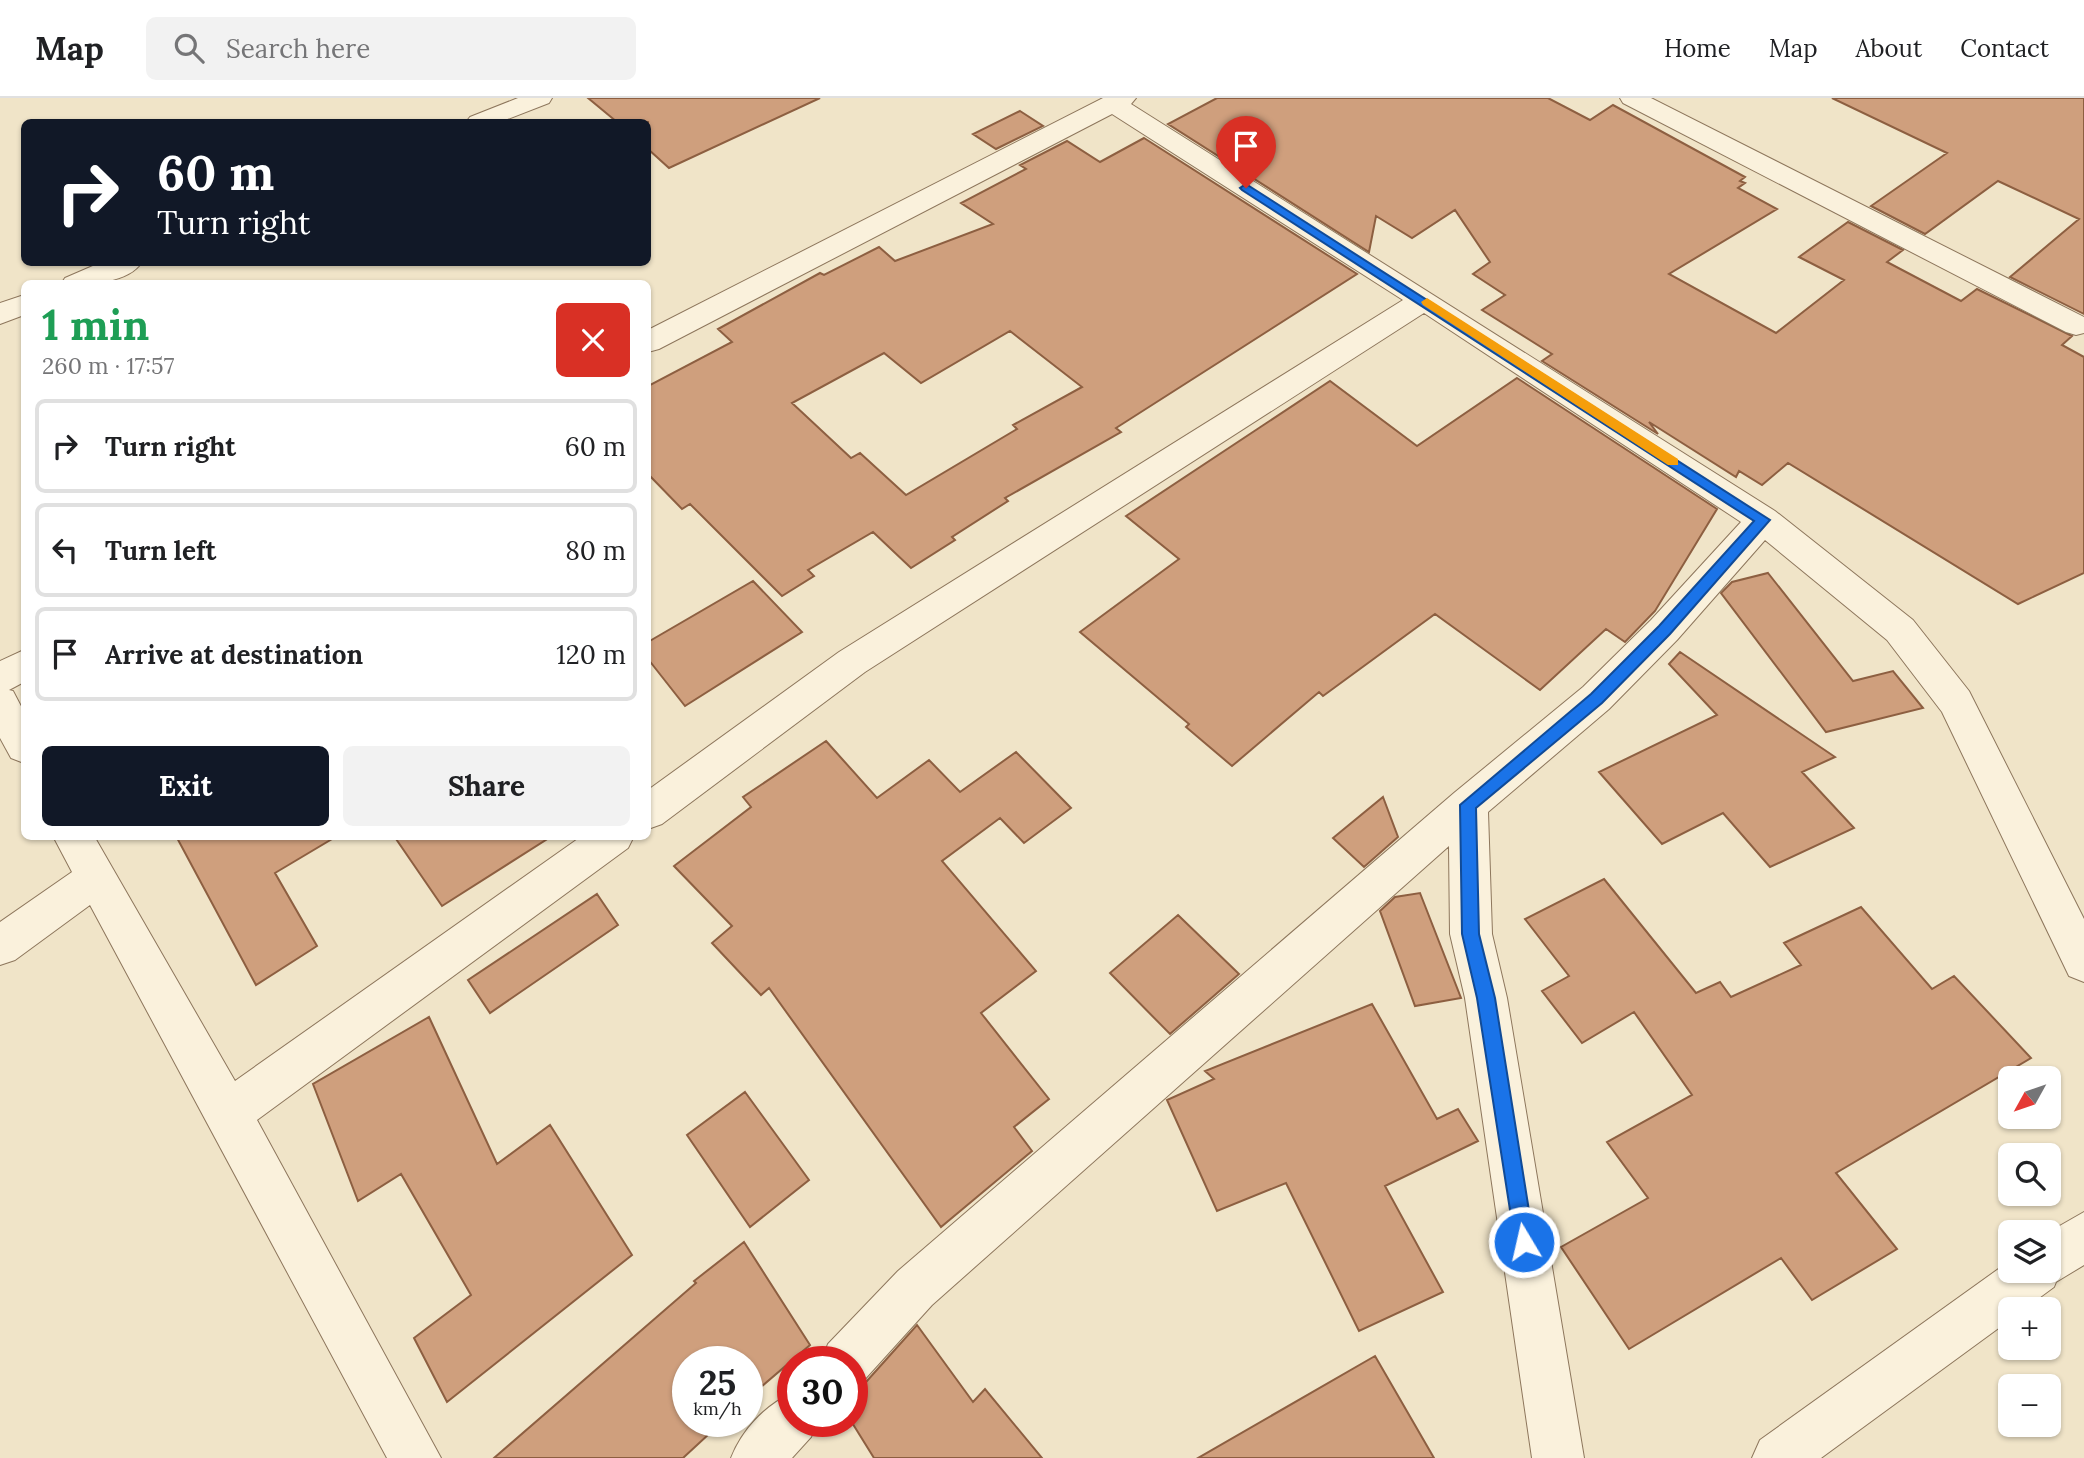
<!DOCTYPE html>
<meta charset="utf-8">
<style>
:root{--surface:#fff;--page:#f2f2f2;--text:#202124;--muted:#757577;--line:#e0e0e0;--accent:#111827}
body{margin:0;font-family:Lora,serif;background:var(--page);color:var(--text);height:100vh;display:flex;flex-direction:column;font-size:26px;white-space:nowrap}
*{box-sizing:border-box;margin:0}
p{font-size:23px;color:var(--muted)}
.icon{flex:none;width:38px;height:38px;fill:none;stroke:currentColor;stroke-width:2;stroke-linecap:round;stroke-linejoin:round}
.map{position:relative;flex:1;overflow:hidden}
.side{position:absolute;left:21px;top:182px;width:630px;height:560px;display:flex;flex-direction:column;background:var(--surface);border-radius:10px;box-shadow:0 2px 5px #0004}
.side>*{flex:none}
.banner{position:absolute;left:21px;top:21px;width:630px;height:147px;border-radius:10px;box-shadow:0 2px 5px #0004;background:#111827;color:#fff;overflow:hidden}
.needle{width:46px;rotate:230deg}
.fabs{position:absolute;left:1998px;top:968px;display:grid;gap:14px}
.fabs a{display:grid;place-items:center;width:63px;height:63px;border-radius:10px;background:var(--surface);box-shadow:0 2px 5px #0004;font-size:35px}
.speed{position:absolute;left:672px;top:1248px;display:flex;gap:14px;font-size:35px;font-weight:700;text-align:center}
.speed>*{display:grid;place-content:center;width:91px;height:91px;border-radius:50%;background:var(--surface);box-shadow:0 2px 5px #0004;line-height:1}
.speed small{font-size:18px;font-weight:400}
.speed .limit{border:10px solid #d22;background:#fff;color:#111}
.pin{position:absolute;display:grid;place-items:center;width:60px;height:60px;color:#fff;margin:-72px -30px;border-radius:50% 50% 50% 0;rotate:-45deg;box-shadow:0 0 7px #0007}
.pin .icon{rotate:45deg}
.me{position:absolute;width:77px;margin:-38px;rotate:351deg;stroke-linejoin:round;filter:drop-shadow(0 0 5px #0008)}
.turn{display:flex;align-items:center;gap:24px;height:147px;padding:0 21px;font-size:32px}
.turn .icon{width:91px;height:91px;stroke-width:2.5}
.turn b{display:block;font-size:49px;line-height:60px}
.round{display:grid;place-items:center;flex:none;width:74px;height:74px;border-radius:10px;background:var(--page)}
.headline{display:flex;align-items:center;justify-content:space-between;height:119px;padding:0 21px}
h1{font-size:42px;font-weight:700;line-height:52px;color:#1e9e55}
.button{display:flex;gap:14px;margin-top:auto;padding:14px 21px}
.button a{flex:1;height:80px;border-radius:10px;background:var(--accent);color:#fff;font-size:28px;font-weight:700;line-height:80px;text-align:center}
.button a+a{background:var(--page);color:var(--text)}
ul{padding:0;list-style:none}
li{display:flex;align-items:center;gap:21px;height:94px;margin:0 14px 10px;padding:0 7px;border:4px solid var(--line);border-radius:10px}
li div{flex:1}
li b{display:block;font-size:26px}
li em{font-style:normal}
header{display:flex;align-items:center;gap:42px;box-sizing:border-box;height:98px;padding:0 35px;background:var(--surface);border-bottom:2px solid var(--line)}
header strong{font-size:33px}
nav{display:flex;gap:38px;margin-inline-start:auto;font-size:24px}
.search{width:490px;height:63px;background:var(--page);display:flex;align-items:center;gap:18px;box-sizing:border-box;padding:0 24px;border-radius:10px;color:var(--muted);font-size:26px}
.map>svg:first-child{display:block}
.building{fill:#cf9f7d;stroke:#8d5f41;stroke-width:2;fill-rule:evenodd}
.lines{fill:none;stroke-linecap:round;stroke-linejoin:round}
.minor-casing{stroke:#8d765c;stroke-width:2}
.minor{fill:#faf1dc;fill-rule:evenodd}
.route{fill:#1a73e8;stroke:#114b97;stroke-width:2}
.slow{fill:#f59e0b}
</style>
<header>
<strong>Map</strong>
<div class="search"><svg class="icon" aria-label="search" viewBox="0 0 24 24"><circle cx="10" cy="10" r="6"/><path d="M15 15l6 6"/></svg>Search here</div>
<nav><a>Home</a><a>Map</a><a>About</a><a>Contact</a></nav>
</header>
<div class="map">
<svg width="2084" height="1360" viewBox="0 0 2084 1360">
<rect width="100%" height="100%" fill="#f0e4c8"/>
<path class="building" d="M588,0H820L669,70L648,51V24H617Z
M1217,0H1548L1590,22L1613,7L1745,79L1740,83L1745,85L1738,90L1777,111L1669,176L1776,235L1844,182L1799,159L1848,124L1903,152L1887,164L1961,203L1977,191L2072,238L2062,247L2084,259V475L2018,506L1788,365L1762,387L1739,373L1736,379L1649,324L1658,336L1542,263L1552,256L1482,212L1505,197L1473,176L1490,164L1455,112L1412,140L1376,118L1369,154L1168,26Z
M1832,0H2084V216L2010,179L2079,121L1998,83L1925,136L1871,108L1947,55Z
M1020,13L1043,28L996,51L973,36Z
M1144,40L1357,176L1116,330L1121,334L1005,400L1008,403L952,439L955,442L911,470L873,434L808,472L814,478L782,498L690,406L682,411L648,376V288L732,244L718,231L820,175L824,177L879,149L895,163L993,126L961,105L1026,71L1020,67L1067,43L1100,64ZM1010,233L1082,289L1013,327L1017,331L906,397L860,355L851,360L792,305L884,255L921,285Z
M1517,280L1717,411L1655,513L1625,544L1606,531L1540,592L1435,516L1323,598L1319,594L1232,668L1186,629L1189,626L1080,534L1179,461L1126,418L1330,283L1417,348Z
M1768,475L1853,583L1893,573L1923,610L1826,634L1721,495L1732,484Z
M753,483L802,534L685,608L648,561V544Z
M1680,554L1835,659L1802,674L1854,730L1770,769L1723,715L1662,746L1599,674L1717,617L1669,566Z
M826,643L877,700L929,662L960,694L1016,654L1071,710L1024,745L1000,720L942,763L1036,873L981,915L1049,1001L1014,1029L1032,1053L941,1129L769,890L761,897L712,845L732,828L674,768L751,709L743,699Z
M1383,699L1398,739L1364,769L1333,740Z
M176,738H337L275,775L317,848L256,887Z
M394,738H552L442,808Z
M1604,781L1696,895L1720,884L1731,899L1801,867L1784,845L1861,809L1932,891L1954,878L2031,960L1836,1075L1897,1151L1812,1202L1781,1160L1629,1251L1561,1149L1648,1100L1607,1044L1692,997L1634,914L1582,945L1542,893L1569,878L1525,821Z
M1420,795L1461,900L1415,908L1380,813L1395,799Z
M597,796L618,827L490,915L468,882Z
M1178,817L1239,876L1170,936L1110,875Z
M1372,906L1437,1021L1458,1011L1478,1043L1385,1088L1443,1194L1359,1233L1286,1085L1217,1113L1167,1002L1214,981L1205,973Z
M429,919L497,1066L550,1027L632,1157L447,1304L414,1240L471,1197L401,1076L358,1103L313,986Z
M745,994L809,1082L750,1129L687,1037Z
M744,1144L810,1247L747,1301V1264H688V1323H723L683,1360H494L696,1185L694,1183Z
M917,1227L973,1304L985,1291L1042,1360H874L851,1323L852,1288L866,1284Z
M1375,1258L1434,1360H1198Z"/>
<g class="lines">
<g class="minor-casing">
<path id="minor" d="M518,0H552L549,5L500,24H466L470,19Z
M1103,0H1136L1131,6L1775,413L1913,522L1969,593L2084,821V884L2069,878L1942,614L1887,542L1765,442L1677,542L1609,611L1488,714L1492,836L1507,900L1584,1360H1532L1465,900L1450,836L1449,748L932,1207L864,1282L852,1286V1264H821L828,1246L898,1173L1454,695L1583,589L1651,522L1741,424L1424,215L865,574L662,726L648,731V692L839,554L1403,202L1112,16L659,251L648,254V232Z
M1620,0H1651L2084,219V235L2076,237L2066,234L1623,5Z
M102,164H142C127,187 85,186 61,186L65,180Z
M24,197V217L0,226V205Z
M24,552V584L9,592L13,593L24,614V665L11,660L0,640V563Z
M53,738H94L235,983L582,738H634L628,750L257,1022L441,1360H387L90,807L15,862L0,867V824L72,774Z
M2084,1114V1167L2056,1184L2054,1189L2024,1211H2011V1221L1821,1360H1752L1760,1342L2011,1162V1172H2049V1134Z
M793,1295V1323H818L811,1339L792,1360H731C742,1332 765,1307 793,1295Z"/>
</g>
<use href="#minor" class="minor"/>
</g>
<path class="route" d="M1246,86L1770,422L1670,536L1602,605L1476,710L1479,836L1495,900L1534,1144L1531,1151L1524,1153L1517,1151L1515,1144L1477,900L1462,836L1460,707L1591,596L1659,528L1754,423L1242,92L1240,90Z"/>
<path class="slow" d="M1427,200L1678,361V367H1668L1423,207L1421,204Z"/>
</svg>
<div class="fabs">
<a><svg class="needle" viewBox="-14 -14 28 28"><path d="M0-13l5 13h-10z" fill="#e53935"/><path d="M0 13l5-13h-10z" fill="#757577"/></svg></a>
<a><svg class="icon" aria-label="search" viewBox="0 0 24 24"><circle cx="10" cy="10" r="6"/><path d="M15 15l6 6"/></svg></a>
<a><svg class="icon" aria-label="layers" viewBox="0 0 24 24"><path d="M12 4l9 5-9 5-9-5zM3 14l9 5 9-5"/></svg></a>
<a>+</a>
<a>−</a>
</div>
<div class="speed"><div>25<small>km/h</small></div><div class="limit">30</div></div>
<div class="pin" style="left:1246px;top:90px;background:#d93025"><svg class="icon" aria-label="arrive" viewBox="0 0 24 24"><path d="M6 21V4h12l-3 4 3 4H6"/></svg></div>
<svg class="me" style="left:1524px;top:1144px" viewBox="-20 -20 40 40"><circle r="17" fill="#1a73e8" stroke="#fff" stroke-width="3"/><path d="M0-11L8 9 0 5-8 9z" fill="#fff"/></svg>
<div class="banner">
<div class="turn"><svg class="icon" aria-label="right" viewBox="0 0 24 24"><path d="M7 20v-9h11M14 6l5 5-5 5"/></svg><div><b>60 m</b>Turn right</div></div>
</div>
<section class="side">
<div class="headline"><div><h1>1 min</h1><p>260 m · 17:57</p></div><a class="round" style="background:#d93025;color:#fff"><svg class="icon" aria-label="close" viewBox="0 0 24 24"><path d="M6 6l12 12M18 6L6 18"/></svg></a></div>
<ul>
<li><svg class="icon" aria-label="right" viewBox="0 0 24 24"><path d="M7 20v-9h11M14 6l5 5-5 5"/></svg><div><b>Turn right</b></div><em>60 m</em></li>
<li><svg class="icon" aria-label="left" viewBox="0 0 24 24"><path d="M17 20v-9H6M10 6l-5 5 5 5"/></svg><div><b>Turn left</b></div><em>80 m</em></li>
<li><svg class="icon" aria-label="arrive" viewBox="0 0 24 24"><path d="M6 21V4h12l-3 4 3 4H6"/></svg><div><b>Arrive at destination</b></div><em>120 m</em></li>
</ul>
<div class="button"><a>Exit</a><a>Share</a></div>
</section>
</div>
